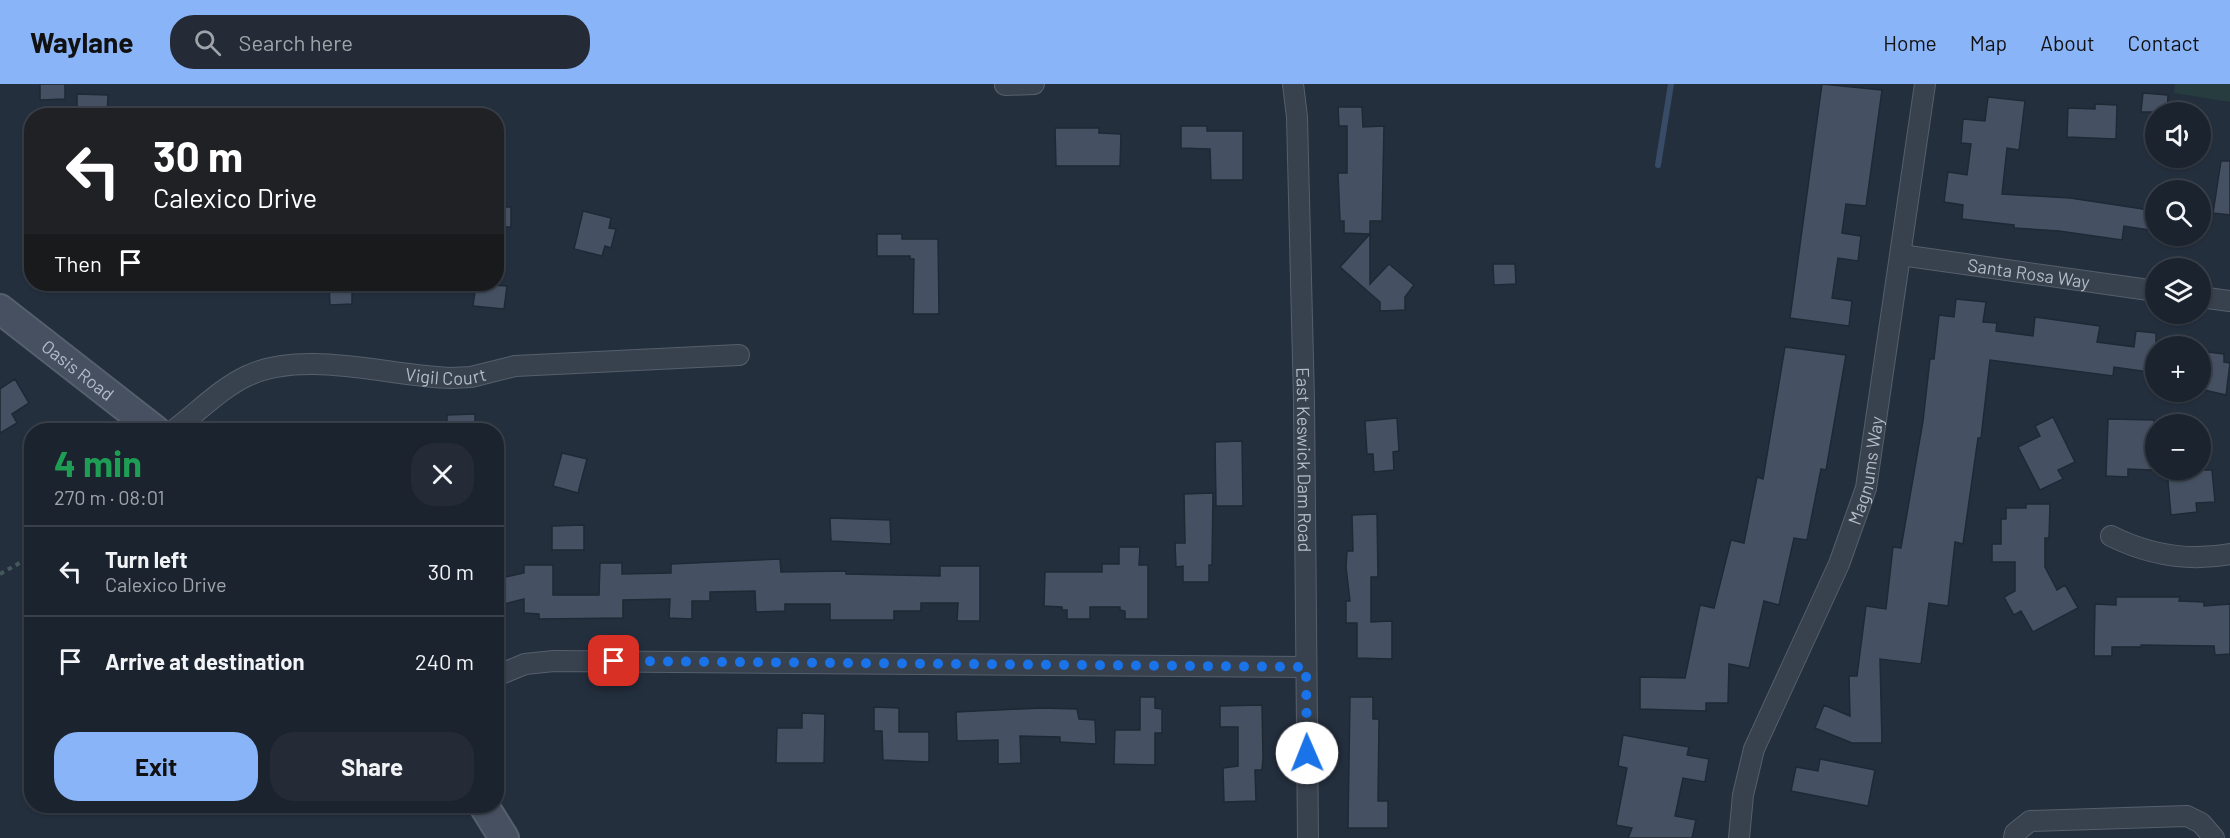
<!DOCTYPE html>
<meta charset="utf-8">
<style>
:root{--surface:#1b232e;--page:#242b36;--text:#f1f3f6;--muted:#a0a4aa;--line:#39404a;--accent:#8ab4f8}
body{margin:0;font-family:Barlow,sans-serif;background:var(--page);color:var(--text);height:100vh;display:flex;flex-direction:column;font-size:22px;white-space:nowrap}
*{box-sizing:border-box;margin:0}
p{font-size:20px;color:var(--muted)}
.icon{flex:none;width:33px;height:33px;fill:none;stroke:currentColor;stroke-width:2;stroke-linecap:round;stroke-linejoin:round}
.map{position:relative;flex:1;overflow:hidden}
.drawer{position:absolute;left:24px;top:339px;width:480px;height:390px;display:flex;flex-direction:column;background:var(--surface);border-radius:24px;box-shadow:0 2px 4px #0004,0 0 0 2px var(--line)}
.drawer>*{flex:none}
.hud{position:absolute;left:24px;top:24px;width:480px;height:183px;border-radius:24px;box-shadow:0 2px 4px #0004,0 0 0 2px var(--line);background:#202124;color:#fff;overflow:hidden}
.tools{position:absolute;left:2145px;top:18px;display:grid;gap:12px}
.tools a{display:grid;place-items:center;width:66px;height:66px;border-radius:50%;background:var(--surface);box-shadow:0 2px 4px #0004,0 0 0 2px var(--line);font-size:30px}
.pin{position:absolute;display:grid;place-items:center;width:51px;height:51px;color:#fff;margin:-26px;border-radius:12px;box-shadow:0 3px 9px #0006}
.me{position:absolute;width:66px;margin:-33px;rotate:359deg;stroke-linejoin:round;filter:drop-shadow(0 0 4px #0008)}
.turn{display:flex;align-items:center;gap:21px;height:126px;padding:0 30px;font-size:27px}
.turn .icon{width:78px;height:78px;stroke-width:2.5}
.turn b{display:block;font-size:42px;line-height:51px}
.then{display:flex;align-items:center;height:57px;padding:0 30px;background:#0003;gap:12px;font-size:22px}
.round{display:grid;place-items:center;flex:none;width:63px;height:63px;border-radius:24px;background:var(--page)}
.overview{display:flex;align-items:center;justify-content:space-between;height:102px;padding:0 30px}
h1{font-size:36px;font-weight:700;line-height:45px;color:#1e9e55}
.cta{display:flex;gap:12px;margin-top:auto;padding:12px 30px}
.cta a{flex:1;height:69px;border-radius:24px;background:var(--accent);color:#111;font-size:24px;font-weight:700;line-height:69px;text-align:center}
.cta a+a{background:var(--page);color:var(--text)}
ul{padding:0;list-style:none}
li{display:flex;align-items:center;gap:18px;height:90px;padding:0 30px;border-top:2px solid var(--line)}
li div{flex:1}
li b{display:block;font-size:22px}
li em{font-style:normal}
header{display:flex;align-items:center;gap:36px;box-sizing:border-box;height:84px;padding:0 30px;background:var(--accent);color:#111}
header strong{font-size:28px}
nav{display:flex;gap:33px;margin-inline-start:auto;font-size:21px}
.search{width:420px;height:54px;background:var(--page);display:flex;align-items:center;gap:15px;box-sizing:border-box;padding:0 21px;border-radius:24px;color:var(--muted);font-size:22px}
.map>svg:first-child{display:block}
.green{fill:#263c3f}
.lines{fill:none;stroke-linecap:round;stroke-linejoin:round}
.stream{stroke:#394c67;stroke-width:6}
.building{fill:#455162;stroke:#1f2835;stroke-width:1.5}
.street-casing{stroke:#565f6c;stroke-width:22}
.secondary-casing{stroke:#565f6c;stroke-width:32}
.path{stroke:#44595c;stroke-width:4;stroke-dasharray:4.5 4.5;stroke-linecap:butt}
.street{stroke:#38414e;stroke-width:20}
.secondary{stroke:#465061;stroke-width:28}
.route{stroke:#1a73e8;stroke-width:10;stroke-dasharray:0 18}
.labels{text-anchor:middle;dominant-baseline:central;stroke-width:6;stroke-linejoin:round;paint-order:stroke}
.street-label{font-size:18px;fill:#b4bcc9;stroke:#1d2633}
</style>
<header>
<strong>Waylane</strong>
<div class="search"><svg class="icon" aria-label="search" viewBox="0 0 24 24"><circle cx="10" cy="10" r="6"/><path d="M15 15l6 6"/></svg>Search here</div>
<nav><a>Home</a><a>Map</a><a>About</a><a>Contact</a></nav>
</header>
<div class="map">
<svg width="2230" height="754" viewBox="0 0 2230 754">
<rect width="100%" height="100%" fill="#242f3e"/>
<path class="green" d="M2175,0H2230V18L2174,9Z"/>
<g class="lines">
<path class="stream" d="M1658,81L1671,0"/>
</g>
<path class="building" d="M40,0H65V15L40,16Z
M1822,0L1882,6L1866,122L1846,120L1842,149L1861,152L1858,177L1838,174L1832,214L1852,217L1849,242L1790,234Z
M2143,9L2168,11L2167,28H2141Z
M77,10L108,11L107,32H82V27H77Z
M1988,13L2025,17L2019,66L2007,64L2002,110L2070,114L2156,127V147L2124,142L2122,156L2059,147L2014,144V141L1962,135L1963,121L1944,118L1948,88L1967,91L1971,60L1961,59L1963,35L1985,37Z
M2095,20L2117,21L2116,55L2067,53L2068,24L2095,25Z
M1338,23H1362L1363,43L1384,42L1382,137H1370V200L1389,180L1414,201L1405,213V226L1380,227V218L1340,183L1370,150L1344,149V137H1340L1338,89H1347V42H1339Z
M1181,42H1207V47H1243V96H1211L1210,65L1181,64Z
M1055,44H1099V49L1121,50L1120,82H1056Z
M2221,77H2230V131L2213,129Z
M496,123H511V143H496Z
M583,127L611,134L609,144L616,145L611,164L605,162L602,172L574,165Z
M877,150H902V155H938L939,230H913L914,175H910V172H877Z
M1493,180H1515L1516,200L1494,201Z
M329,200H352V220L330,221Z
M476,200L507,202L504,225L473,222Z
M1956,215L1986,218L1983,238L1997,239L1996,247L2033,252L2035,233L2100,242L2097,258L2134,263L2136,247L2156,249V289L2114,283L2113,292L1990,276L1981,354H1978L1963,460L1955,458L1948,522L1929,519L1921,580L1880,575L1882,659H1852L1815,644L1824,621L1850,632L1849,592H1857L1866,522L1886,525L1893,463L1901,464L1923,337L1930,275H1934L1939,231L1954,233Z
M1785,263L1846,271L1826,386L1821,385L1807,456L1794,454L1779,521L1764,517L1749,584L1729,580L1728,619H1706V627L1640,625V593L1685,594L1700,521L1714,524L1731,456L1744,459L1757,393L1763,395Z
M2200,267L2224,270V278L2230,279L2226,311L2200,305Z
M15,295L29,319L12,330L17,339L0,349V305Z
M475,330V346H447V331Z
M2053,333L2075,378L2058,386L2063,395L2040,406L2018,363L2040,352L2035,342Z
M1397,334L1399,367L1393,368L1394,386L1374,388L1373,370H1367L1365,337Z
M2108,335L2154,336L2152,386L2128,385V393L2106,392Z
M1242,357L1243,422H1216L1215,358Z
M562,369L587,375L578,409L553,402Z
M2167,386H2212L2215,418L2196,419L2197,428L2171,431Z
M1213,409L1212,481H1209V498H1183V482L1176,483L1175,459H1185L1184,410Z
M2026,420H2050L2049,454H2045V483L2057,506L2065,501L2078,524L2033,548L2021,527L2014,531L2004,513L2015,507V478H1992V460H2001V435H2006V424H2026Z
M1377,430L1378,493H1371V538L1392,537V575L1357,574V539H1346V517H1350L1346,483L1347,467H1353L1352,431Z
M830,434L890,436L891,460L831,457Z
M584,441V466H552V442Z
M1119,463H1140L1139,481H1148V535H1125V527L1120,526V523H1090V535H1067V526H1062V523L1044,522L1045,488H1102V480H1119Z
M780,475L781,488L846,487V490L940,492V482H980V537H957L958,519H921V527H894V536H830V520H785V527L756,528L755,507L710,508V517H692V535L669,534L670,515L623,516V534L539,535V530L524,529V515L496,522V495L524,489V481H553V511H599L600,479H622V490L671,489V480Z
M2116,513H2180L2179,517L2204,518V522L2230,520V570L2215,571L2214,562L2141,561V563H2112V572H2094L2095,520L2116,521Z
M1140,613H1155V624L1162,625V649H1155V681L1114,680L1115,646H1140Z
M1350,613H1373V635H1379L1378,717H1388V744H1348Z
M1262,621L1263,674L1262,686H1255L1256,717L1224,718L1223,684L1238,682V643H1220V622Z
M874,623L899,624V648H929V678L883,676L882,647H874Z
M1041,624L1077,625L1079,635L1095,636L1096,660L1060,658V653L1020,652L1021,679L998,680V656L957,657L956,628Z
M802,629L825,630L824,679H776L777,644H802Z
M1623,651L1689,663L1687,671L1709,675L1705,698L1683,694L1675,732L1696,736L1692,754H1628L1632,744L1616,741L1627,684L1618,682Z
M1820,675L1875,686L1868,722L1791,707L1796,683L1818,687Z"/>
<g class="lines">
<g class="street-casing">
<g id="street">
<path id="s1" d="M1293,0L1297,33L1304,317L1308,754"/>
<path d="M1005,1L1034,0"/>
<path id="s2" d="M1901,171L2156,207"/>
<path d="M2200,213L2230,217"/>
<path id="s3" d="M174,346C197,329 221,304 247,292C304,265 389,292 451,294L471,293L515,282L739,271"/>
<path d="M2111,452C2149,471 2187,478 2230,470"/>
<path d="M496,592L525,580L554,577L1306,583"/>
<path id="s4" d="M1739,754L1743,711L1754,665L1839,480L1866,404L1925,0"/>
<path d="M2014,754L2015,749L2030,737L2187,732L2201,739L2214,754"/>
</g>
</g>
<g class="secondary-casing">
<g id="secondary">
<path id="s5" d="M0,225L155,346"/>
<path d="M484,722L504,754"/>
</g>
</g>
<path class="path" d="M0,490L32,472"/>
<use href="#street" class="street"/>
<use href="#secondary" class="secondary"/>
</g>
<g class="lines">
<path class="route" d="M614,577L1306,583L1307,669"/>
</g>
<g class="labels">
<g class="street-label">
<text stroke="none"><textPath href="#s2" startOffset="129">Santa Rosa Way</textPath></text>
<text stroke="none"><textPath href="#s5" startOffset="99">Oasis Road</textPath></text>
<text stroke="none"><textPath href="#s3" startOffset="292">Vigil Court</textPath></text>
<text stroke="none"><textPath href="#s1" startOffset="376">East Keswick Dam Road</textPath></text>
<text stroke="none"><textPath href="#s4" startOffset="392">Magnums Way</textPath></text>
</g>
</g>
</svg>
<div class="tools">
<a><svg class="icon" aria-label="sound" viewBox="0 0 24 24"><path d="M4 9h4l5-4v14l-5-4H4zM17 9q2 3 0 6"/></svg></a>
<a><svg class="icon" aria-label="search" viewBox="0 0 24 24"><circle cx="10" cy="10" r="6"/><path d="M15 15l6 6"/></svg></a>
<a><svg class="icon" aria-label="layers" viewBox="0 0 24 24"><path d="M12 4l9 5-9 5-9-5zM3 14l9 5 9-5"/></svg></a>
<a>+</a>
<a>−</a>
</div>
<div class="pin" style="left:614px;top:577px;background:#d93025"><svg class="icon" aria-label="arrive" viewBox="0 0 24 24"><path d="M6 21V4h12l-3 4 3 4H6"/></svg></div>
<svg class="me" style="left:1307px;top:669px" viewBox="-20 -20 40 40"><circle r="19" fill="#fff"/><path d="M0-13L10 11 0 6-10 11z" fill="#1a73e8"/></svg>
<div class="hud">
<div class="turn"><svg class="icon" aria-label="left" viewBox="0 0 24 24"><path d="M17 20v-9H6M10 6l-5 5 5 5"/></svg><div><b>30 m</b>Calexico Drive</div></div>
<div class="then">Then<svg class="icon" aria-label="arrive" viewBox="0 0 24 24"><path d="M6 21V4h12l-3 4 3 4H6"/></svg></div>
</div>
<section class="drawer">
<div class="overview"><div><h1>4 min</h1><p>270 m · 08:01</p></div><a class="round"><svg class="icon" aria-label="close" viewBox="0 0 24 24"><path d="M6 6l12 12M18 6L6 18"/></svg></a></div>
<ul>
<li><svg class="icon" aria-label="left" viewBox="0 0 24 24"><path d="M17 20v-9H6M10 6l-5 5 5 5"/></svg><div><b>Turn left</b><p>Calexico Drive</p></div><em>30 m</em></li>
<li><svg class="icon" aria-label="arrive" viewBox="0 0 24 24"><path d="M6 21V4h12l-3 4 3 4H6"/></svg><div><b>Arrive at destination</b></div><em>240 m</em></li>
</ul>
<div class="cta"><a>Exit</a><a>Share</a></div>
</section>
</div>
